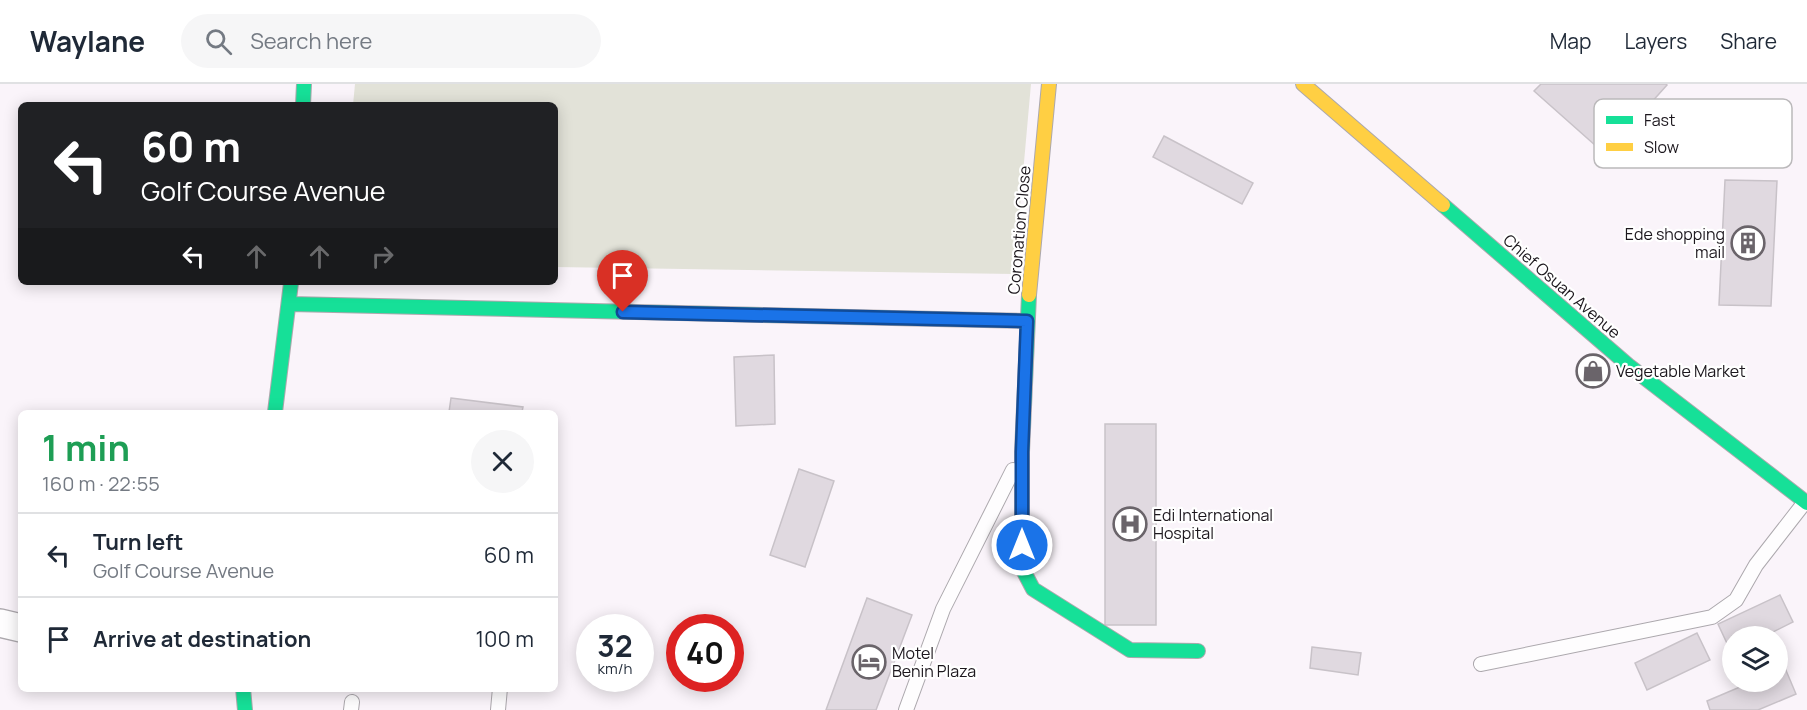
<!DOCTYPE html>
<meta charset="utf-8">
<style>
:root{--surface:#fff;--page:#f6f6f7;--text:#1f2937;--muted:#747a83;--line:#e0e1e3}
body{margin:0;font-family:Manrope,sans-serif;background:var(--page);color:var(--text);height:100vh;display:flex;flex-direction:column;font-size:22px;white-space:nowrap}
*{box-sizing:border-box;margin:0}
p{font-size:20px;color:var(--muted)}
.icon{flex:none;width:33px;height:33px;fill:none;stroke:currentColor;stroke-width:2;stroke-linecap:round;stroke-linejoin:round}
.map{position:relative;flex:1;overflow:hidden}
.sheet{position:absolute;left:18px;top:326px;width:540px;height:282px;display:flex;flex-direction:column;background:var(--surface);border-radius:9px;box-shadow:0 3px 15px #0003}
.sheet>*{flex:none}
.banner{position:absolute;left:18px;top:18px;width:540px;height:183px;border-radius:9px;box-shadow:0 3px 15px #0003;background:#202124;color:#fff;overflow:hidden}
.buttons{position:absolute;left:1722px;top:542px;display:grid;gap:12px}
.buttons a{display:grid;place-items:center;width:66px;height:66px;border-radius:50%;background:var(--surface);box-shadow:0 3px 15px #0003;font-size:30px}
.speed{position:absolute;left:576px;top:530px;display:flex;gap:12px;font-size:30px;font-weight:700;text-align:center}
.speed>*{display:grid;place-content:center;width:78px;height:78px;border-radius:50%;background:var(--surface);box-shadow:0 3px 15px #0003;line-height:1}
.speed small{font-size:15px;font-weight:400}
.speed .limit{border:9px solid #d22;background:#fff;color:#111}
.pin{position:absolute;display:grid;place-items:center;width:51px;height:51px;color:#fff;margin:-62px -26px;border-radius:50% 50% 50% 0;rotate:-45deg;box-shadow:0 0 6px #0007}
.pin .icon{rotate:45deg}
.me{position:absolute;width:66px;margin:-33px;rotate:0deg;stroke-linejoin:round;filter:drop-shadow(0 0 4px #0008)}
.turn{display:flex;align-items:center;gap:21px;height:126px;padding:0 24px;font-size:27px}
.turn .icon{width:78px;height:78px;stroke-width:2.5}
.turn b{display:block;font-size:42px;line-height:51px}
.lanes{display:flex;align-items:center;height:57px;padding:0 24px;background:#0003;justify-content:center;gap:30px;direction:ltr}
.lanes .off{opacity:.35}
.round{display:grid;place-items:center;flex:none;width:63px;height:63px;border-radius:32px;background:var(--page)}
.summary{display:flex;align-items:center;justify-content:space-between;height:102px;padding:0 24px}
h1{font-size:36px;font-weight:700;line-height:45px;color:#1e9e55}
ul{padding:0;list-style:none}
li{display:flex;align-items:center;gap:18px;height:84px;padding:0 24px;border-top:2px solid var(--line)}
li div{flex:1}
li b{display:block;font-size:22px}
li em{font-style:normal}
header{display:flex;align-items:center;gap:36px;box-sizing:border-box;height:84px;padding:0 30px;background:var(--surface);border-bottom:2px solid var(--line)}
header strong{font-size:28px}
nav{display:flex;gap:33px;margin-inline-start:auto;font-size:21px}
.search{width:420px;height:54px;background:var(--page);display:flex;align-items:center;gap:15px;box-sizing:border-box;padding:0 21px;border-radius:33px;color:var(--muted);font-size:22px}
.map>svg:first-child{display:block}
.green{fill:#e2e2d8}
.building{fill:#e0d9e0;stroke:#c8c2c8;stroke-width:1.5}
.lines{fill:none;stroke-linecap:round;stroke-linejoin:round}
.lane-casing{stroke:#aca8ad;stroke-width:16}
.street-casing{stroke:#aca8ad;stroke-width:30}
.fast-casing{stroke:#aca8ad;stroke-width:16}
.slow-casing{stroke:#aca8ad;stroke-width:16}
.lane{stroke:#fefdfe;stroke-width:14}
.street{stroke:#fefdfe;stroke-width:27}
.fast{stroke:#16e098;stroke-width:14}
.slow{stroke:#ffcf43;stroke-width:14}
.route-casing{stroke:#114b97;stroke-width:15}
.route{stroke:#1a73e8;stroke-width:10}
.labels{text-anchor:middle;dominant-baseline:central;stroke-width:4.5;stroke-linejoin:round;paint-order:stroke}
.street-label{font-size:16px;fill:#1c171d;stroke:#fff}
.poi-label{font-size:16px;fill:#1c171d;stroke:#fff;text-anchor:start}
.key{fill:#fff;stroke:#bbb9bb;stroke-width:1.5}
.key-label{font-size:16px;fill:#1c171d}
</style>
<header>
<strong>Waylane</strong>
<div class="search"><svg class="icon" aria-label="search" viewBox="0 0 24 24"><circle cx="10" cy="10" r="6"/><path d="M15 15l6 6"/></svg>Search here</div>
<nav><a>Map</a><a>Layers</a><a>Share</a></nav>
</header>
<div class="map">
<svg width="1807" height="626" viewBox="0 0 1807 626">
<rect width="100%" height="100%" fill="#faf4fa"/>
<path class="green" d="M355,0H1031L1014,190L555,183V21H353Z"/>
<path class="building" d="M1541,0H1666L1667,1L1605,70L1534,7Z
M1164,52L1253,99L1242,120L1153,73Z
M1725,96L1777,97L1771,222L1719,221Z
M774,271L775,340L736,342L734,273Z
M451,314L523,323L522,328H449Z
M1105,340H1156V541H1105Z
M799,385L834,397L805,483L770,471Z
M1780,511L1793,538L1765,552H1732L1731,568L1718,540Z
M867,514L912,531L876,626H826Z
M1697,549L1710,576L1647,606L1635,579Z
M1312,563L1361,569L1358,591L1310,584Z
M1785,584L1796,610L1758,626H1710L1707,617L1754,597H1778V587Z"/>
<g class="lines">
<g class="lane-casing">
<path id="lane" d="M1481,580L1712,533L1736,516L1756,481L1805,418
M351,626L352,618
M498,626L500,604
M906,626L943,525L1013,386"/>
</g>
<g class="street-casing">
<path id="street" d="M0,539L21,544"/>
</g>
<g class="fast-casing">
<path id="fast" d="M303,21L304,0
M1443,121L1628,281L1807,419
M1029,211L1022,368V484L1033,505L1130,566L1198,567
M290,220L892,234
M275,328L291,199
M243,604L245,626"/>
</g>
<g class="slow-casing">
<path id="slow" d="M1303,0L1443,121
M1029,211L1049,0
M892,234L1027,237"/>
</g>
<use href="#lane" class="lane"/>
<use href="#street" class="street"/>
<use href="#fast" class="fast"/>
<use href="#slow" class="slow"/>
</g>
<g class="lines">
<g class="route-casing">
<path id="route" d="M623,228L1027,237L1022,368V461"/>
</g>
<use href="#route" class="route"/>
</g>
<defs>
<g id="building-ring" transform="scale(1.725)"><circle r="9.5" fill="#fff" stroke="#6a646a" stroke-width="1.5"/><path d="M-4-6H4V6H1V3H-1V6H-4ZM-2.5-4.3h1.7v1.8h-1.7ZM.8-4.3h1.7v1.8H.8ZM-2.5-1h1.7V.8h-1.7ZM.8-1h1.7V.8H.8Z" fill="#6a646a"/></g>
<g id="shop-ring" transform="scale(1.725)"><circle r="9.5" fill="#fff" stroke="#6a646a" stroke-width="1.5"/><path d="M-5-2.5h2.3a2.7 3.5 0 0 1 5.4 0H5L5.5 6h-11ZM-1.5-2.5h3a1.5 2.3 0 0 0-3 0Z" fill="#6a646a"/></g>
<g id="hospital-ring" transform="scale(1.725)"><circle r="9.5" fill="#fff" stroke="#6a646a" stroke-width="1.5"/><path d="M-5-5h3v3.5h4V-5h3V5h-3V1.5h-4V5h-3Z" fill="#6a646a"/></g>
<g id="hotel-ring" transform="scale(1.725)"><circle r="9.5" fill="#fff" stroke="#6a646a" stroke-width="1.5"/><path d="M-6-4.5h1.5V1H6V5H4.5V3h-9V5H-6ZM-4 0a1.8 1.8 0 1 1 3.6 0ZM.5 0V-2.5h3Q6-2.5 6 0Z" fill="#6a646a"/></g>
</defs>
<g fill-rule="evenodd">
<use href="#building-ring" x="1748" y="159"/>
<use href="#shop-ring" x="1593" y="287"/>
<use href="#hospital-ring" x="1130" y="440"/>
<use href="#hotel-ring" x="869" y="578"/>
</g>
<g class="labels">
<g class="street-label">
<text transform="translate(1019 146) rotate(-85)">Coronation Close</text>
<text transform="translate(1562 202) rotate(41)">Chief Osuan Avenue</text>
</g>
<g class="poi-label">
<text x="1725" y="150" text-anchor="end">Ede shopping<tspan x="1725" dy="18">mail</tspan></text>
<text x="1616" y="287">Vegetable Market</text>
<text x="1153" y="431">Edi International<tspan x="1153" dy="18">Hospital</tspan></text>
<text x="892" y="569">Motel<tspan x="892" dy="18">Benin Plaza</tspan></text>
</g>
</g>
<rect x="1594" y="15" width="198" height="69" rx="9" class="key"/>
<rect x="1606" y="32" width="27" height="8" fill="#16e098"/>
<rect x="1606" y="59" width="27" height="8" fill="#ffcf43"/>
<g class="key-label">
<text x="1644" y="42">Fast</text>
<text x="1644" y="69">Slow</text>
</g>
</svg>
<div class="buttons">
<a><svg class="icon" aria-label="layers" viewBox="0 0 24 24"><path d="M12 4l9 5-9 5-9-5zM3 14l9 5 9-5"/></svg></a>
</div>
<div class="speed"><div>32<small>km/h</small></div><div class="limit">40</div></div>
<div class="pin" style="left:623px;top:228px;background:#d93025"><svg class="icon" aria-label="arrive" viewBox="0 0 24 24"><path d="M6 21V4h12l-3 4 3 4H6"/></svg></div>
<svg class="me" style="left:1022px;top:461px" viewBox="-20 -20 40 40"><circle r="17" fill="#1a73e8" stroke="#fff" stroke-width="3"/><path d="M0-11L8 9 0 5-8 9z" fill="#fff"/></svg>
<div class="banner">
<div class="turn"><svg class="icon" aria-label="left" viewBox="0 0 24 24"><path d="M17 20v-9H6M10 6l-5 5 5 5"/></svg><div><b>60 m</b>Golf Course Avenue</div></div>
<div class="lanes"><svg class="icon" aria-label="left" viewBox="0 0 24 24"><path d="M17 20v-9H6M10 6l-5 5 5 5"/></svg><svg class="icon off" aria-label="ahead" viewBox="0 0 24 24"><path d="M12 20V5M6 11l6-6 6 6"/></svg><svg class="icon off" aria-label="ahead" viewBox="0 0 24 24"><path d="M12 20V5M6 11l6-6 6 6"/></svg><svg class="icon off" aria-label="right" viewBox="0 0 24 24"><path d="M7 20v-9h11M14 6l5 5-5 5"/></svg></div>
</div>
<section class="sheet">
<div class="summary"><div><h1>1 min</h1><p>160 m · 22:55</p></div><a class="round"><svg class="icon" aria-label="close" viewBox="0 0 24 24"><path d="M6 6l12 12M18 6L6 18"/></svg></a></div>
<ul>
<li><svg class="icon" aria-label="left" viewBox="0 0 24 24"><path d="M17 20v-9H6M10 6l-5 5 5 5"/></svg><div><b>Turn left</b><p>Golf Course Avenue</p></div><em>60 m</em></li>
<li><svg class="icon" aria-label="arrive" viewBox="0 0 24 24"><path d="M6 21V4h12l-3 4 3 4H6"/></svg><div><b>Arrive at destination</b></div><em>100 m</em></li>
</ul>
</section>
</div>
